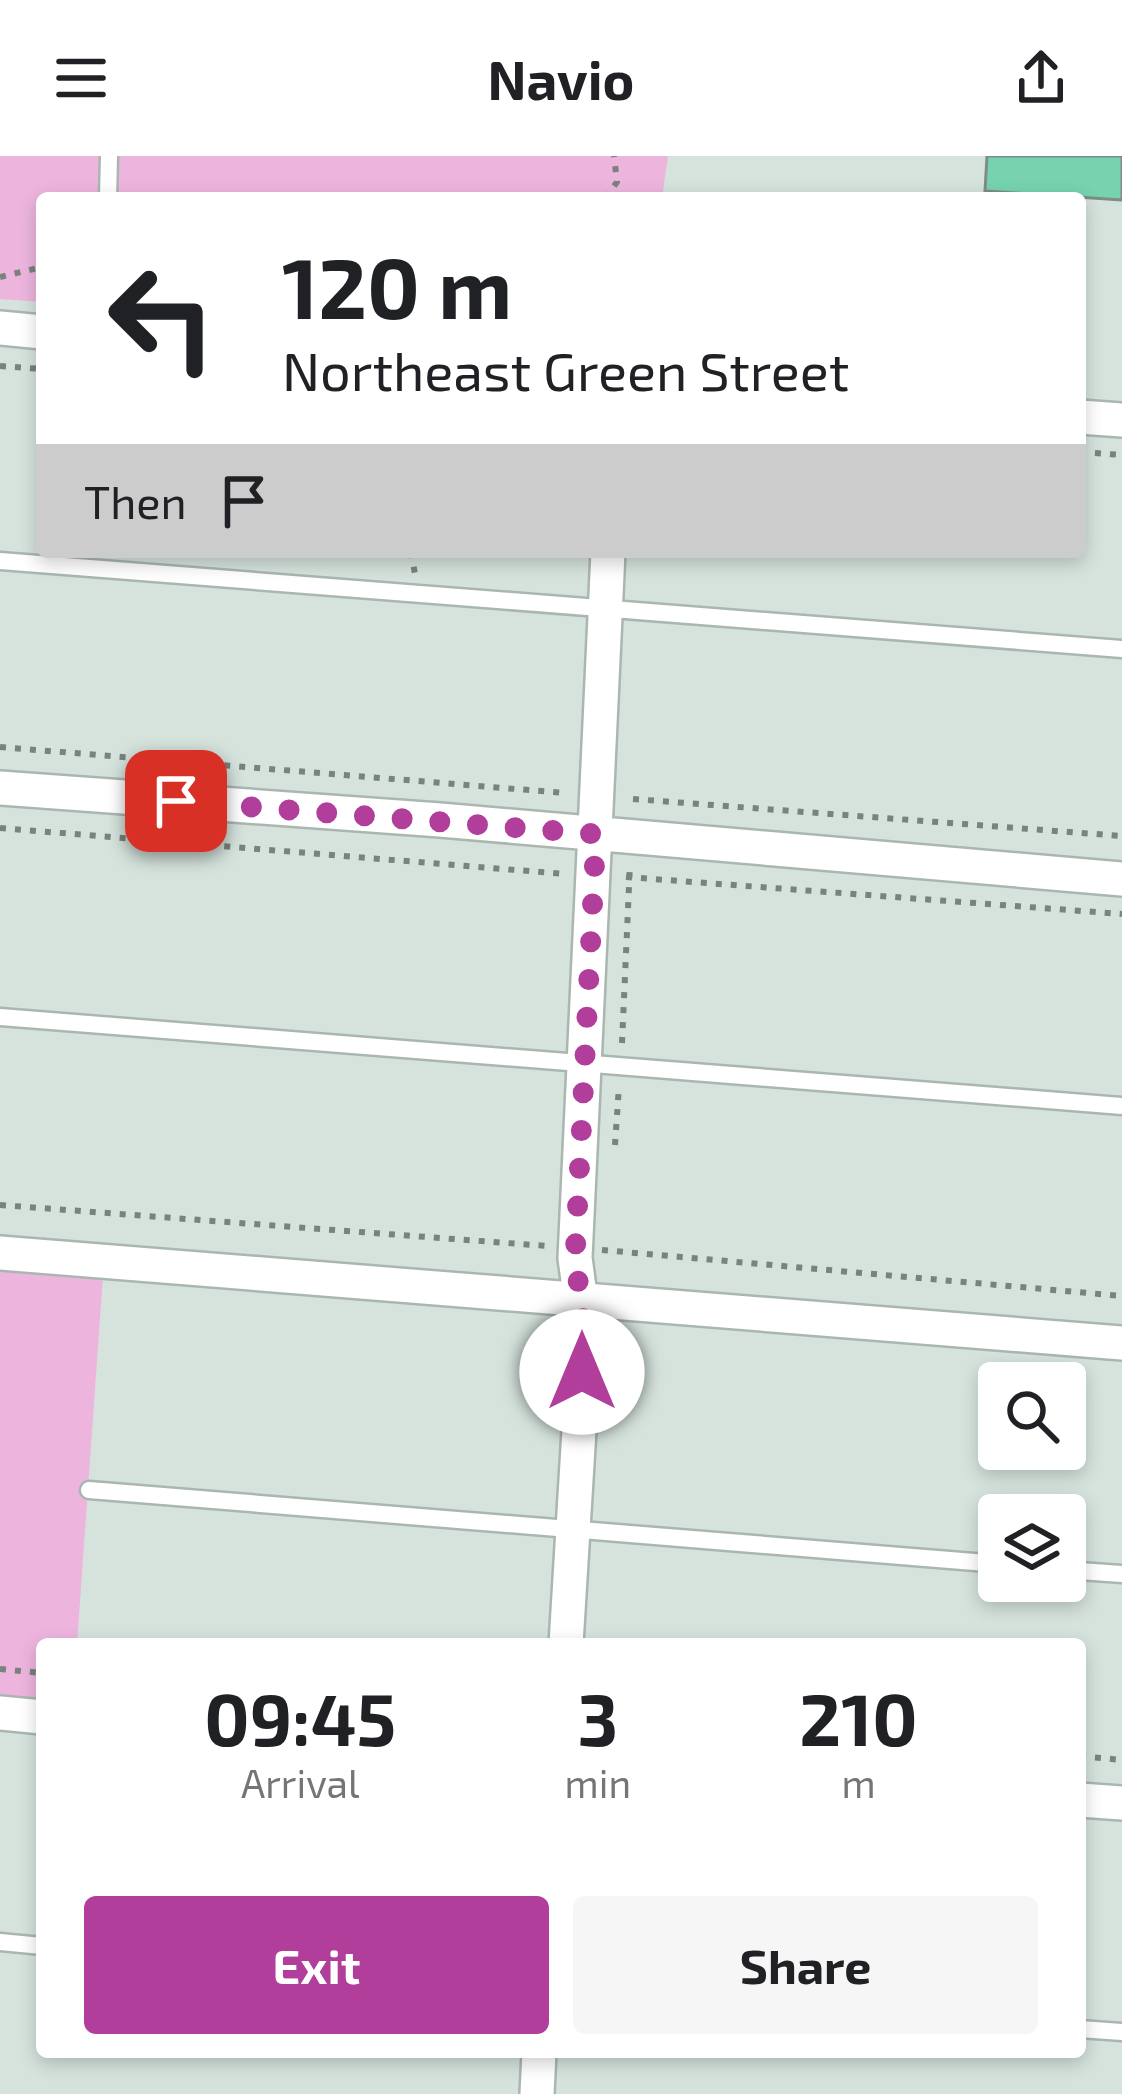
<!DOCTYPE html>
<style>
:root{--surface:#fff;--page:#f6f6f6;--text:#202124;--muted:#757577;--accent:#b03e9a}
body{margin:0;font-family:"Exo 2",sans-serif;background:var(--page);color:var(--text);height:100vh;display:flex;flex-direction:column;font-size:45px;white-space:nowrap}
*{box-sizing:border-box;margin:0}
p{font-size:39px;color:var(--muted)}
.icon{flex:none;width:66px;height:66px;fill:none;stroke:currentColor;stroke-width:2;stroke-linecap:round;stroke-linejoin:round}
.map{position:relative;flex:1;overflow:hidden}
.drawer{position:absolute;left:36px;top:1482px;width:1050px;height:420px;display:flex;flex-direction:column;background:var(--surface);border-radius:12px;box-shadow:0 6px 18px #0003}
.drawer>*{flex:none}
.guide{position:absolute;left:36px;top:36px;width:1050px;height:366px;border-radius:12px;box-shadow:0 6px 18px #0003;background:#fff;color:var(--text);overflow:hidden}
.fabs{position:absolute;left:978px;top:1206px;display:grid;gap:24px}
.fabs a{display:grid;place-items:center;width:108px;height:108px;border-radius:12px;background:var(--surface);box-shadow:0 6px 18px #0003;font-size:60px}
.pin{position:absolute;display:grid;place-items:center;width:102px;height:102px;color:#fff;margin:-51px;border-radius:24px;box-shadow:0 6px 18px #0006}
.me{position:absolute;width:132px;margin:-66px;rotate:0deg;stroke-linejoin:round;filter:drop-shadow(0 0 9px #0008)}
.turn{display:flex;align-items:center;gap:42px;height:252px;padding:0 48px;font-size:54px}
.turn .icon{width:156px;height:156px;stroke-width:2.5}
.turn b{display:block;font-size:84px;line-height:102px}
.then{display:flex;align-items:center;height:114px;padding:0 48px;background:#0003;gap:24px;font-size:45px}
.eta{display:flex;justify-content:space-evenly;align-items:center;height:204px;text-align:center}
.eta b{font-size:72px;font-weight:700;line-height:84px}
.action{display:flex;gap:24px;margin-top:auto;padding:24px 48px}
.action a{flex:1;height:138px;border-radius:12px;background:var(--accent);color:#fff;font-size:48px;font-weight:700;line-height:138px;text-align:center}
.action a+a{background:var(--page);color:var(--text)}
header{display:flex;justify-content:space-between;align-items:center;height:156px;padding:0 48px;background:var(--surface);font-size:54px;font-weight:700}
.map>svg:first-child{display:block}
.green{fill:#edb5de}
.building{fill:#76d3ae;stroke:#808c87;stroke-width:3}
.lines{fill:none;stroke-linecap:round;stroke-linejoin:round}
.service-casing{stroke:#aab7b1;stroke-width:21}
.minor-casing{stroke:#aab7b1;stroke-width:38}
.path{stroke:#79827d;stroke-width:6;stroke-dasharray:6 9;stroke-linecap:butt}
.service{stroke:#fff;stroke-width:16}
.minor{stroke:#fff;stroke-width:33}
.route{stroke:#b03e9a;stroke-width:21;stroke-dasharray:0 37.8}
</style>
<header><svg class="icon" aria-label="menu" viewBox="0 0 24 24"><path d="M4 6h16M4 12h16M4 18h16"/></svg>Navio<svg class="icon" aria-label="share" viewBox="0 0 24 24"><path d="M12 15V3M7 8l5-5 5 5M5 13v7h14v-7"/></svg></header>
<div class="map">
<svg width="1122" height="1938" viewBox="0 0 1122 1938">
<rect width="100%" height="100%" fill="#d6e3dd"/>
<path class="green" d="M0,0H668L662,42H42V146L0,143Z
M0,1097L104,1106L77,1488H42V1561L0,1557Z"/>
<path class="building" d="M987,0H1122V44L985,35Z"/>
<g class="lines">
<g class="service-casing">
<path id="service" d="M108,42L109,0
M0,405L1122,493
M0,861L1122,950
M89,1334L999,1408
M1065,1414L1122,1418
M0,1786L42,1790
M1080,1873L1122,1876"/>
</g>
<g class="minor-casing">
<path id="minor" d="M0,172L42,176
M1080,261L1122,264
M0,632L440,664L1122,723
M0,1097L1122,1187
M566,1488L585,1176L575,1102L608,396
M0,1557L42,1561
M1080,1644L1122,1647
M537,1938L539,1896"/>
</g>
<path class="path" d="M605,42L617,26L614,0
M0,121L42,111
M0,210L42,213
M1080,296L1122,299
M411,396L415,418
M0,591L565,637
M633,643L1122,680
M0,672L565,718
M626,721L1122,758
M622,887L630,708
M615,989L619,930
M0,1049L547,1090
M602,1094L1122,1140
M0,1513L42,1517
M1080,1600L1122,1604"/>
<use href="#service" class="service"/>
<use href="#minor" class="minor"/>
</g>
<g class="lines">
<path class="route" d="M176,645L596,678L575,1102L585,1176L582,1216"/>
</g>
</svg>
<div class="fabs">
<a><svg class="icon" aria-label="search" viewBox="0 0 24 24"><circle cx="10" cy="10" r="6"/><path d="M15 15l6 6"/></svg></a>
<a><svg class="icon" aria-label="layers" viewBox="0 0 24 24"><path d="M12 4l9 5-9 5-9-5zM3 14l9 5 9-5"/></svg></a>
</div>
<div class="pin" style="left:176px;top:645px;background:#d93025"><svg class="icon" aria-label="arrive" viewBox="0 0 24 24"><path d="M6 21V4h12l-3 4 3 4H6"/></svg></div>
<svg class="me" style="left:582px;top:1216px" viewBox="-20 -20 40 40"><circle r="19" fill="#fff"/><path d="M0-13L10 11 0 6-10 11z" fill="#b03e9a"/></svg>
<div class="guide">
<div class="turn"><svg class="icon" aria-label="left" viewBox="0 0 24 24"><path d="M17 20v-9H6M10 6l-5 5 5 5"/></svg><div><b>120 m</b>Northeast Green Street</div></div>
<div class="then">Then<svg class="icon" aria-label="arrive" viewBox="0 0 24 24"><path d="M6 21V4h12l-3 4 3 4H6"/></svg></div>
</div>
<section class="drawer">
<div class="eta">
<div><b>09:45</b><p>Arrival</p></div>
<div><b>3</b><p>min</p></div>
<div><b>210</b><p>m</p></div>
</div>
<div class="action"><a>Exit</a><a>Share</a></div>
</section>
</div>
